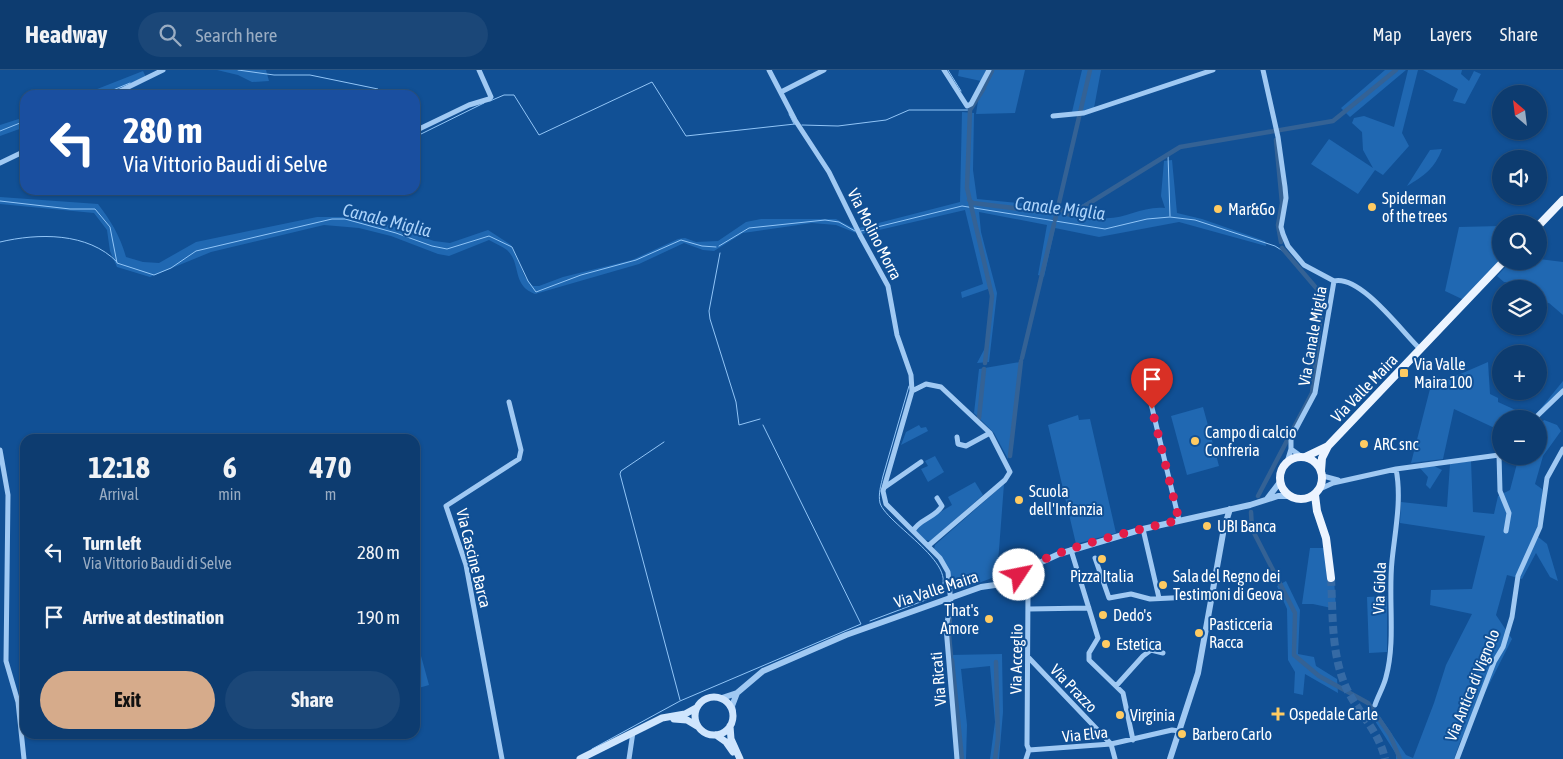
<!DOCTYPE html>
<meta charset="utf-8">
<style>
:root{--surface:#0d3c70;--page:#1b4778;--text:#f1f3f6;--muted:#9aadc3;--line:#2d5683;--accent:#d6ab8b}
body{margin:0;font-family:"Asap Condensed",sans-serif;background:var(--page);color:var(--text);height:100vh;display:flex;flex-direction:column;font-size:19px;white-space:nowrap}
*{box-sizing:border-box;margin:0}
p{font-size:16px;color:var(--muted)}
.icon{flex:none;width:28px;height:28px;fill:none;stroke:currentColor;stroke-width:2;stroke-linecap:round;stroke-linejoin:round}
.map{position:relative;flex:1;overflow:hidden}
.drawer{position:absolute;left:20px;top:364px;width:400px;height:305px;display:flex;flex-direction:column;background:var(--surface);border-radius:15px;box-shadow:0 1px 4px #0004,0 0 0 1px var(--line)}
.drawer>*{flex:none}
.guide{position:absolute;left:20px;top:20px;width:400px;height:105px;border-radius:15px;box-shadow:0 1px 4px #0004,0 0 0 1px var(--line);background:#1a4fa0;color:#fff;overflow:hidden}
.needle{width:32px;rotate:332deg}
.controls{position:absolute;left:1492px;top:15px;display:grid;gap:10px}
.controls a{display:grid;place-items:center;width:55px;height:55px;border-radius:50%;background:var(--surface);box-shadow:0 1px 4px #0004,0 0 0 1px var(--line);font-size:25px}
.pin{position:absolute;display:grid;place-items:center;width:42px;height:42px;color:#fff;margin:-51px -21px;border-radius:50% 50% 50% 0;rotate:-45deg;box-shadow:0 0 5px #0007}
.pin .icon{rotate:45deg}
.me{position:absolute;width:55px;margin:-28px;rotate:56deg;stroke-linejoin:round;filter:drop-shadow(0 0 4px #0008)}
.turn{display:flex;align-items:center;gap:18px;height:105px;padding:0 20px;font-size:22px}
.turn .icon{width:65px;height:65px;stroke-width:2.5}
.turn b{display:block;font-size:35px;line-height:42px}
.eta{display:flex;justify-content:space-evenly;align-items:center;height:85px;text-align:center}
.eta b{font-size:30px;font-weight:700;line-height:35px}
.button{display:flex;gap:10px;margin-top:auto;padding:10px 20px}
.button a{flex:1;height:58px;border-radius:30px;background:var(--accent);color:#111;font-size:20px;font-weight:700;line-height:58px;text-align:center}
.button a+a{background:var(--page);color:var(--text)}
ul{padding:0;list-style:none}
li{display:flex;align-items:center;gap:15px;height:65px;padding:0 20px}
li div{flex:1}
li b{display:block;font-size:19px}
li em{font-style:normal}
header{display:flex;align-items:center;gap:30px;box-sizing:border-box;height:70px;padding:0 25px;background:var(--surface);border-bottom:1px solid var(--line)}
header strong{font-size:24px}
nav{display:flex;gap:28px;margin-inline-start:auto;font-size:18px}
.search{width:350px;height:45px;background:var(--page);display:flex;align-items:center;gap:12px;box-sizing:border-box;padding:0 18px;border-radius:28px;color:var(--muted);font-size:19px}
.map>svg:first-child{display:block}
.green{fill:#2068b2}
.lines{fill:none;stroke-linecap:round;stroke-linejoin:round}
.stream{stroke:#91c5f7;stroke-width:1}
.canal{stroke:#346295;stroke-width:4.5}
.primary-tunnel{stroke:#356aa5;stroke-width:8;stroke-dasharray:8 4;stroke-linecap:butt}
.minor{stroke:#a0c9f3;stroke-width:5}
.tertiary{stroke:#a0c9f3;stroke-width:6}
.secondary{stroke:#cfe5fd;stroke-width:7}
.primary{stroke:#ecf4ff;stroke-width:8}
.route{stroke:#e11d48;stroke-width:9;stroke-dasharray:0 16.2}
.poi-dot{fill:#ffcb62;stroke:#115095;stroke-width:2}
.labels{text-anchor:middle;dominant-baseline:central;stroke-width:4;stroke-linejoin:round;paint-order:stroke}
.poi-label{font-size:16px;fill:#fff;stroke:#115095;text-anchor:start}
.street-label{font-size:16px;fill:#fff;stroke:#115095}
.water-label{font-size:18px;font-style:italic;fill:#acd3fa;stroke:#115095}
</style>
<header>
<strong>Headway</strong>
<div class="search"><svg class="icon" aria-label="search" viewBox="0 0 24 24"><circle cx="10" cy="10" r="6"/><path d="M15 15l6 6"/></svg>Search here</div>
<nav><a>Map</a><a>Layers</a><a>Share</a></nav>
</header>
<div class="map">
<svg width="1563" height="689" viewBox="0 0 1563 689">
<rect width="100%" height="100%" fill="#115095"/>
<path class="green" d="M217,0H266L269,11L252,12L238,5Z
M959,0H1025L1015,43L976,44L981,11L958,6Z
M1082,0H1101L1094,38L1085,42H1072Z
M1385,0H1406L1350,47L1341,38Z
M1408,0H1418L1402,63L1409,76L1383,105L1375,100L1358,124L1311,94L1329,69L1373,98L1363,80L1362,62L1352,53L1354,48L1364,46L1394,57Z
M1423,0H1462L1461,4L1469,11L1474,1L1481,4L1465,34L1453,31L1458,19Z
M143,1L146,7L109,25H82Z
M962,42L974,43L973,100L977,129L1060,137L1070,142L1090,130L1097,147C1120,153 1141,135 1165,138L1161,126L1164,91L1172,90L1177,143L1202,149L1265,171L1266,176L1179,152L1099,167L1055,158L1044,207L1038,205L1047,155L979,142L981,162L997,223L989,292L977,293L985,278L991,226L988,219L962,228L961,222L983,214L965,140L862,164L859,158L960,132Z
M25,47V57L0,66V55Z
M1442,79C1435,98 1424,106 1407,116L1430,80Z
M0,127L98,134C111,151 120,166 126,187L143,192L159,193L196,172L317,147H348L388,155L392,152L394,157L434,171L450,173L488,160L511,175L525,207L533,216H539L563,207L632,190L678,169L685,168L696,172L718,171L746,152L761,149H836L855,159L856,163L836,155L812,153L743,163L714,181L703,180L684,173L639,194L535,224C511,215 522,194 507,180C502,176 494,173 489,170L449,186L438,184L391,166L359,158L324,155L211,182L150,207L117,197L110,181L107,160L94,143L0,134Z
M1501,156V190L1464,230L1445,221L1459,157Z
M1539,189L1563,192V245L1549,233L1539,232V219H1525L1524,214L1504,212L1497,206L1511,191H1539Z
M1020,292L1008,389L994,363L974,343L979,299Z
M1488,292L1490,324L1498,328V332L1533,348L1563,311V322L1532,349H1501V361L1454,339L1443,389L1411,393L1430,319L1437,320L1442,312Z
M1203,337L1219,396L1187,405L1171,346Z
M1078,345L1079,350L1090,349L1116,463L1076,474L1048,355Z
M1544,350L1557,355L1561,361L1543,386L1535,414L1542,419V437L1537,466L1547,474L1558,511L1550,507L1536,483L1522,509L1507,505L1496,545L1512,569L1460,672L1454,689H1396V684L1375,651L1379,645L1406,685L1413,688L1434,633L1446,595L1472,544L1430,535L1431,520L1472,519L1485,466L1400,453L1401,432L1447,437L1450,394L1471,391L1473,442L1494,444L1498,426L1510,420L1519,386H1539V356Z
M919,355L921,358L926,357L928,361L901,375L906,362Z
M935,386L944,402L928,412L921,399L928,396L925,391Z
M1434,396L1442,400L1430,419L1426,415L1428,407L1419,397Z
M975,412L983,425L931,471L925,470L915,460L917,456L952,435L948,427Z
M1004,414L997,506L963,519C950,510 944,491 934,479L935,475Z
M1310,478H1325L1327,509H1334L1336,539L1313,534H1302Z
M1286,511L1300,540L1298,584L1314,587L1316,596L1337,609L1338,623L1305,604L1303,625L1294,623L1295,602L1288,590L1287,539L1277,516Z
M1387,526V582L1369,583L1367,527Z
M415,564L429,615L415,619Z
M1002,584L1003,642L999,689H990L995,652L990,596L961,599L967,655L966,689H954V610L950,585Z"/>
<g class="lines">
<path class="stream" d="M238,0L274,5H310L378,19L384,25
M948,0L961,21
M101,25L130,13
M490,31L504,25H514L539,65L652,12L686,66L795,54
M789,44L794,54
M802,55L838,56L886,50L909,40H970
M0,61L25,51
M419,61L421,64L484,33
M1168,85L1170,146
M0,131L70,139H95L110,157L117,193L154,205L171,198L196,181L332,149H345L396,163L432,176L447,179L489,166L512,177L528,211L536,222L581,205L636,190L681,170L702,176L716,177
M861,161L962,136L1105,159L1147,149L1170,147L1195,150L1275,176L1283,181
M0,172C38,163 88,162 117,192
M719,176L749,158L825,150L839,152L855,161
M720,183L709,241L710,249L736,332L739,355L760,349
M664,372L621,401L620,404L680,630
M870,551L931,528C975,502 887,456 880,433C878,424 881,415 883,406L909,316
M592,679L680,631L861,554L763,355"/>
<path class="canal" d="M985,15L992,1
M984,18L970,40L967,118L992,226L985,293
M1276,70L1282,133L1278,155L1281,172
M969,130L973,133L1053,143
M1058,138L1070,145L1180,77L1333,51L1396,0
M1055,150L1090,0
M1022,288L1054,154
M979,348L984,299
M1010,386L1021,291
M1258,426L1312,323L1323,226L1282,178
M1251,442L1252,459L1295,543L1294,585L1319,606L1368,633L1390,665L1400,689
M949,561L950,548
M949,565L951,586
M952,590L962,689
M995,689L998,668L996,592"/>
<path class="primary-tunnel" d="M1331,508C1333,543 1331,582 1345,615C1356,641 1379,660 1385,689"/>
<path class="minor" d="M769,0L795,50L829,102L860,165L888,216L897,265L911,305L912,321L883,421L886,434L940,488L948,502L951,534L946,557L957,689
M944,0L967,36L971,34L989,0
M1263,0L1278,67L1285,117L1286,128L1281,157L1283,164L1288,176L1304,195L1334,211
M781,22L824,0
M112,25L163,0
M1053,46L1084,43L1213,0
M415,61L469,35L489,29L491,27L479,0
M0,93L25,81
M1334,211C1361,205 1402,262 1420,279
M912,321L926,314L941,317L990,363L1010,402L1005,410L928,476
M1148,321L1179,450
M1534,349L1563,321
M957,367L958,374L966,376L990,363
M1291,379L1302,387
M0,380L8,425L6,591L18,632L24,689
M1499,385L1500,421L1509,443L1506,461
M1287,392L1291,379V368L1315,323L1334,211
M1323,406L1338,410
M885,417L921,392
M1320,419L1333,413L1396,399L1499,385L1501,382
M1143,459L1159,528
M913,461C919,449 935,448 942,436L937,428
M1071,480L1098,568L1089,583V590L1123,623L1133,670
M1095,488L1109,528L1131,524L1150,529L1212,526
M1019,505L1028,522L1027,675L1029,680L1111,674L1172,660L1179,661
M1029,539L1089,538
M1029,588L1111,674L1115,689
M1116,616L1143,586L1151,580L1163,583
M1375,635C1378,626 1384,616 1386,607C1396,570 1388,529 1392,491C1395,461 1402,429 1396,399
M502,689L466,495L446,436L519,389L521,380L509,332
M629,689L633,662
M1026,689L1029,680
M1457,689L1494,592L1503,577L1512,547L1518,506L1540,457L1547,408L1563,379"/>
<path class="tertiary" d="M1267,429L1280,412
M722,628L737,623L763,601L846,565L981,517L1009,513L1026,499L1059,484L1143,459L1250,435L1278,426H1289
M733,642L732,636L737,623
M1170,689L1198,603L1224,458L1230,439"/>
<path class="secondary" d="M695 646a19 19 0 1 1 38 0a19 19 0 1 1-38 0Z
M674,649L687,650L697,656
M730,656L731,669L740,689
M716,665L726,672L733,682
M580,689L662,648L685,644L696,638"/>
<path class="primary" d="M1539,155L1563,130
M1280 408a21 21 0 1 1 42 0a21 21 0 1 1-42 0Z
M1305,387L1328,376
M1321,401L1322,388L1328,376L1504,191
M1315,425L1317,441L1326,468L1331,508"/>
</g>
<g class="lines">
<path class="route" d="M1019,505C1043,480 1143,459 1179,450L1152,339"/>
</g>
<g class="poi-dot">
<circle cx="1372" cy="137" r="5"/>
<circle cx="1218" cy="139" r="5"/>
<rect x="1399" y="298" width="10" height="10" rx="2.5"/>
<circle cx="1195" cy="371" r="5"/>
<circle cx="1364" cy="374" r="5"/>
<circle cx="1019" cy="430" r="5"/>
<circle cx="1207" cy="456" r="5"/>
<circle cx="1102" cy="489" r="5"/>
<circle cx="1163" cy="515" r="5"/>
<circle cx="1103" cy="545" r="5"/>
<circle cx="989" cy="549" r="5"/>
<circle cx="1199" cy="563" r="5"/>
<circle cx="1106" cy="574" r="5"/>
<path d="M1275.5 636.5h5v5h5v5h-5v5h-5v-5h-5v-5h5z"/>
<circle cx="1120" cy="645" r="5"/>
<circle cx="1182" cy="664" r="5"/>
</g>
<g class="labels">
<g class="poi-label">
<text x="1382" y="128">Spiderman<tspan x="1382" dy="18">of the trees</tspan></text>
<text x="1228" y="139">Mar&amp;Go</text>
<text x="1414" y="294">Via Valle<tspan x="1414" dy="18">Maira 100</tspan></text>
<text x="1205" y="362">Campo di calcio<tspan x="1205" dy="18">Confreria</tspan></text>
<text x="1374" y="374">ARC snc</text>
<text x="1029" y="421">Scuola<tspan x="1029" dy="18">dell'Infanzia</tspan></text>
<text x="1217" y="456">UBI Banca</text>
<text x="1102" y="506" text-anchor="middle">Pizza Italia</text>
<text x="1173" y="506">Sala del Regno dei<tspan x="1173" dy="18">Testimoni di Geova</tspan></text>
<text x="979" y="540" text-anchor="end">That's<tspan x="979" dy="18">Amore</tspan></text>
<text x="1113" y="545">Dedo's</text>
<text x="1209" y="554">Pasticceria<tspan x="1209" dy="18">Racca</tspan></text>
<text x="1116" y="574">Estetica</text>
<text x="1289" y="644">Ospedale Carle</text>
<text x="1130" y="645">Virginia</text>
<text x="1192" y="664">Barbero Carlo</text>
</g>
<g class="street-label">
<text transform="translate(875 164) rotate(63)">Via Molino Morra</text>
<text transform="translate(1312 266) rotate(-80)">Via Canale Miglia</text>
<text transform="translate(1364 318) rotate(-46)">Via Valle Maira</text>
<text transform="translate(474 488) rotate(76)">Via Cascine Barca</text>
<text transform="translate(1379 518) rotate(-88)">Via Giola</text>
<text transform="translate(936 519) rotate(-18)">Via Valle Maira</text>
<text transform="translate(1016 589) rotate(-89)">Via Acceglio</text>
<text transform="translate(938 609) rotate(-95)">Via Ricati</text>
<text transform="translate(1472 615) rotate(-68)">Via Antica di Vignolo</text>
<text transform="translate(1074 618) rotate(46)">Via Prazzo</text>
<text transform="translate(1085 664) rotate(-6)">Via Elva</text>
</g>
<g class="water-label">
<text transform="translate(1060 138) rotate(7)">Canale Miglia</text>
<text transform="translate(387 150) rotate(14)">Canale Miglia</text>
</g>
</g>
</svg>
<div class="controls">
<a><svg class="needle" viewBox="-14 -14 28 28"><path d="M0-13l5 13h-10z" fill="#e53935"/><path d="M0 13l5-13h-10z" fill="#9aadc3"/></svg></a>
<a><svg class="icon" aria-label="sound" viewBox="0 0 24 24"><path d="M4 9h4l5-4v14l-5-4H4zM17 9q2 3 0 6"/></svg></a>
<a><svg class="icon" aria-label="search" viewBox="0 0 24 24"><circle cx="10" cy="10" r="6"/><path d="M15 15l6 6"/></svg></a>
<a><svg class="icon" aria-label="layers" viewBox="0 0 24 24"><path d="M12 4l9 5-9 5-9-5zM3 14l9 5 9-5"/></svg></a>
<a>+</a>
<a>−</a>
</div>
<div class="pin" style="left:1152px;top:339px;background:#d93025"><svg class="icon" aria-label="arrive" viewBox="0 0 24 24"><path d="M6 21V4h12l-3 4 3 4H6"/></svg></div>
<svg class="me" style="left:1019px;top:505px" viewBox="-20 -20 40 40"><circle r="19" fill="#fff"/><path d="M0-13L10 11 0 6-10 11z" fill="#e11d48"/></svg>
<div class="guide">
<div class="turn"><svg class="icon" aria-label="left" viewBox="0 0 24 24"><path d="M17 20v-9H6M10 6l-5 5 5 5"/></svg><div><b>280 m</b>Via Vittorio Baudi di Selve</div></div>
</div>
<section class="drawer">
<div class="eta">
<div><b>12:18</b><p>Arrival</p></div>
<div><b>6</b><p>min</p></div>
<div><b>470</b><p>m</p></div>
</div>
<ul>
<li><svg class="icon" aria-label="left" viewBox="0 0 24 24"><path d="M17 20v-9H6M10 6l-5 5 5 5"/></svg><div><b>Turn left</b><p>Via Vittorio Baudi di Selve</p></div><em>280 m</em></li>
<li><svg class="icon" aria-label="arrive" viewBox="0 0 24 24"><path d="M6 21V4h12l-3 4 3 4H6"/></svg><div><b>Arrive at destination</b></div><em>190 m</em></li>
</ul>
<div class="button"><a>Exit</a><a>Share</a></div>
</section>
</div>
